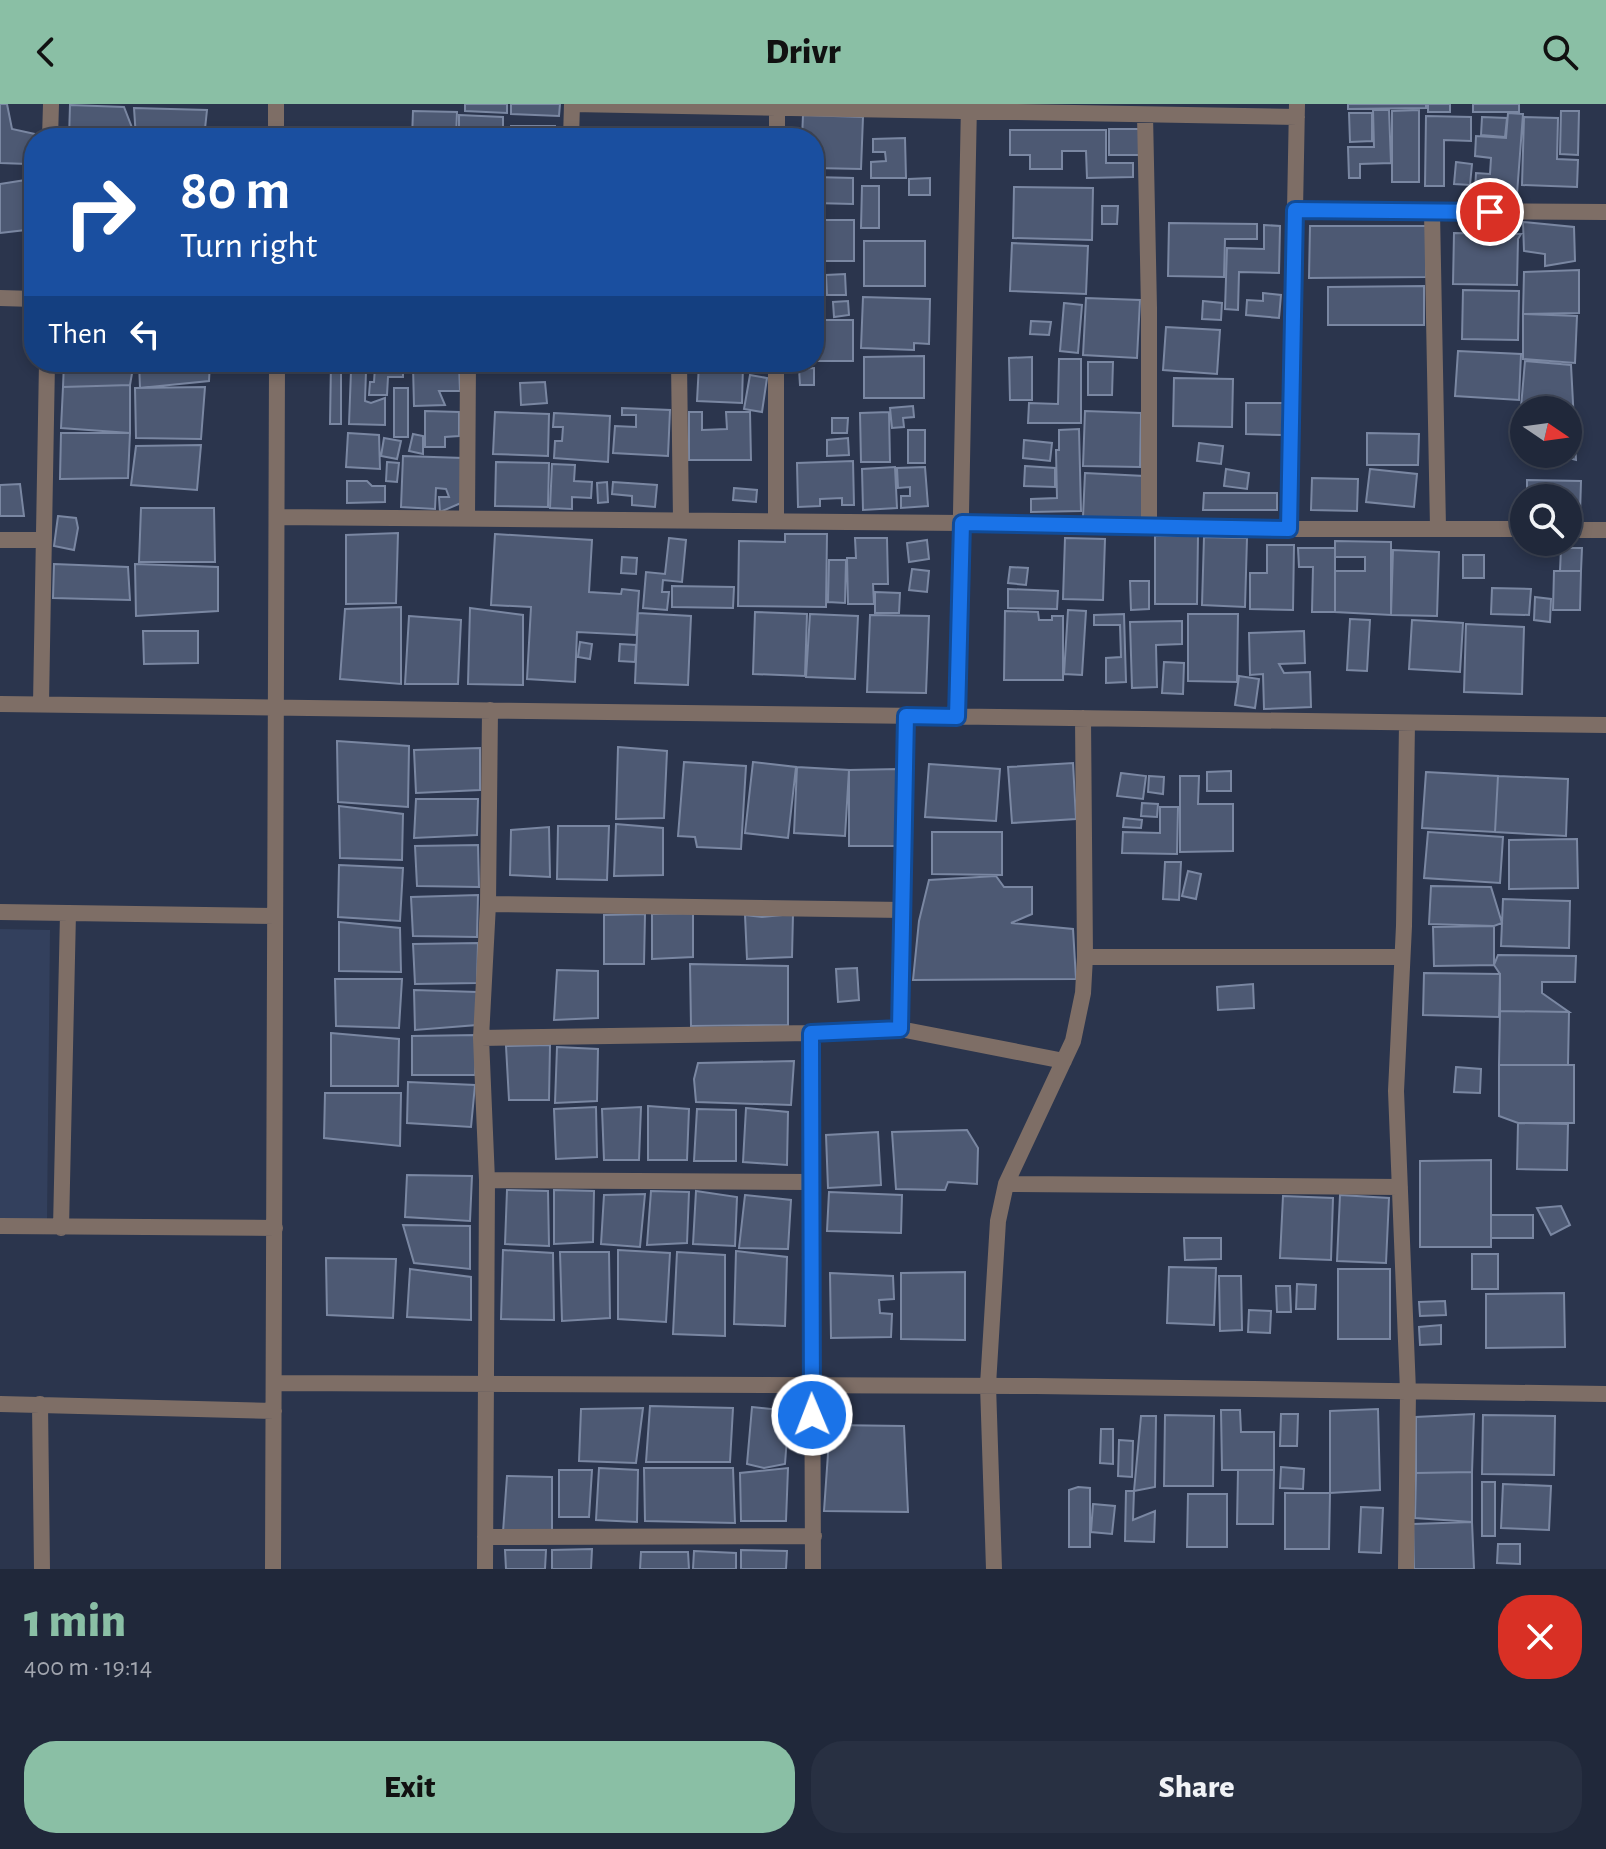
<!DOCTYPE html>
<meta charset="utf-8">
<style>
:root{--surface:#20283a;--page:#283042;--text:#f1f3f6;--muted:#a2a6af;--line:#3d4454;--accent:#8abfa5}
body{margin:0;font-family:"Alegreya Sans",sans-serif;background:var(--page);color:var(--text);height:100vh;display:flex;flex-direction:column;font-size:30px;white-space:nowrap}
*{box-sizing:border-box;margin:0}
p{font-size:26px;color:var(--muted)}
.icon{flex:none;width:44px;height:44px;fill:none;stroke:currentColor;stroke-width:2;stroke-linecap:round;stroke-linejoin:round}
.map{position:relative;height:1465px;overflow:hidden}
.drawer{display:flex;flex-direction:column;background:var(--surface);flex:1}
.drawer>*{flex:none}
.top-card{position:absolute;left:24px;top:24px;width:800px;height:244px;border-radius:32px;box-shadow:0 4px 12px #0003,0 0 0 2px var(--line);background:#1a4fa0;color:#fff;overflow:hidden}
.needle{width:52px;rotate:103deg}
.tools{position:absolute;left:1510px;top:292px;display:grid;gap:16px}
.tools a{display:grid;place-items:center;width:72px;height:72px;border-radius:50%;background:var(--surface);box-shadow:0 4px 12px #0003,0 0 0 2px var(--line);font-size:40px}
.pin{position:absolute;display:grid;place-items:center;width:68px;height:68px;color:#fff;margin:-34px;border:4px solid #fff;border-radius:50%;box-shadow:0 2px 8px #0007}
.me{position:absolute;width:88px;margin:-44px;rotate:359deg;stroke-linejoin:round;filter:drop-shadow(0 0 6px #0008)}
.turn{display:flex;align-items:center;gap:28px;height:168px;padding:0 24px;font-size:36px}
.turn .icon{width:104px;height:104px;stroke-width:2.5}
.turn b{display:block;font-size:56px;line-height:68px}
.then{display:flex;align-items:center;height:76px;padding:0 24px;background:#0003;gap:16px;font-size:30px}
.round{display:grid;place-items:center;flex:none;width:84px;height:84px;border-radius:32px;background:var(--page)}
.headline{display:flex;align-items:center;justify-content:space-between;height:136px;padding:0 24px}
h1{font-size:48px;font-weight:800;line-height:60px;color:var(--accent)}
.button{display:flex;gap:16px;margin-top:auto;padding:16px 24px}
.button a{flex:1;height:92px;border-radius:32px;background:var(--accent);color:#111;font-size:32px;font-weight:800;line-height:92px;text-align:center}
.button a+a{background:var(--page);color:var(--text)}
header{display:flex;justify-content:space-between;align-items:center;height:104px;padding:0 24px;background:var(--accent);color:#111;font-size:36px;font-weight:800}
.map>svg:first-child{display:block}
.built{fill:#33405d}
.building{fill:#4d5973;stroke:#7a87a2;stroke-width:2}
.lines{fill:none;stroke-linecap:round;stroke-linejoin:round}
.minor{stroke:#7e6e66;stroke-width:16}
.route-casing{stroke:#114b97;stroke-width:20}
.route{stroke:#1a73e8;stroke-width:14}
</style>
<header><svg class="icon" aria-label="back" viewBox="0 0 24 24"><path d="M15 5l-7 7 7 7"/></svg>Drivr<svg class="icon" aria-label="search" viewBox="0 0 24 24"><circle cx="10" cy="10" r="6"/><path d="M15 15l6 6"/></svg></header>
<div class="map">
<svg width="1606" height="1465" viewBox="0 0 1606 1465">
<rect width="100%" height="100%" fill="#2b354d"/>
<path class="built" d="M0,825L50,826L47,1118L0,1116Z"/>
<path class="building" d="M0,0H7L12,25L35,30L27,60L0,59Z
M465,0H507V9L465,7Z
M511,0H560L559,12L511,10Z
M1348,0H1426V4L1348,5Z
M1428,0H1450V8H1428Z
M1473,0H1519V8H1473Z
M70,1L124,3L136,34H69Z
M134,4L207,6L204,34H136Z
M1373,6H1389L1391,59L1360,60V74H1349L1348,43H1374Z
M1419,6V78H1392V7Z
M413,7L457,8L456,34H412Z
M1561,7H1579L1578,51L1560,50Z
M1349,9H1372V37L1350,38Z
M1508,9L1523,10L1517,90L1475,87L1476,69L1490,70L1491,54L1475,52L1476,32L1506,34Z
M459,11L503,13V28L459,27Z
M803,11L863,13L861,65L814,64V34H802Z
M1426,12L1471,13V37L1444,36V82H1425Z
M1482,13L1507,14L1505,33L1481,31Z
M1524,13L1558,14L1557,55L1578,56L1577,83L1522,81Z
M511,22H555V34H511Z
M1109,25H1140L1139,51H1109Z
M1010,26H1106V59H1133V73L1087,74L1086,47H1062V65H1030V51H1010Z
M905,34L906,74H871V58L886,57L885,48H873V35Z
M1456,58L1472,60L1470,81L1454,80Z
M814,73L853,74V100L814,99Z
M930,74V91H909V75Z
M32,75L34,125L0,129V80Z
M862,82H879V124H861Z
M1014,83L1093,84L1092,136L1013,134Z
M1102,102H1118L1117,120H1102Z
M814,116H854V157H814Z
M1523,118L1574,123L1575,157L1545,162V150L1524,147Z
M1169,119L1257,120V135H1225L1224,173L1168,172Z
M1264,121L1280,122L1279,169L1239,168L1238,206L1225,205L1227,144L1264,145Z
M1310,122H1426V173L1309,174Z
M1454,129L1521,130L1518,135L1517,181L1453,180Z
M864,137H925V182H864Z
M1012,139L1088,142L1086,190L1010,187Z
M1579,166V209L1523,210L1524,168Z
M845,170L846,191H827L826,171Z
M1424,182V221H1328V183Z
M1463,186L1519,187L1518,236L1462,235Z
M1263,189L1281,191L1279,214L1246,211L1247,196L1263,197Z
M863,193L930,195L929,240L914,239V246L861,244Z
M1086,194L1140,196L1137,254L1083,251Z
M848,197L849,211L834,213L833,198Z
M1203,197L1222,199L1221,216L1202,215Z
M1064,199L1082,201L1078,249L1060,247Z
M1523,210L1577,212L1575,259L1523,255Z
M814,216H853V257H814Z
M1031,217L1051,218L1049,231L1030,230Z
M1166,223L1220,226L1217,270L1163,266Z
M1458,247L1521,250L1519,296L1455,292Z
M924,252V294H864V253Z
M1032,253V296H1010L1009,254Z
M1059,255H1081V319H1028L1029,299L1058,300Z
M1525,257L1571,261L1576,356L1558,351L1568,350V306L1521,303Z
M64,258H134L130,281L63,283Z
M139,258H210L209,277L140,284Z
M331,258H341V320H330Z
M497,258H543V261H497Z
M1088,258H1113L1112,291H1088Z
M699,260L743,261L742,299L697,297Z
M459,261L460,287H439L445,301L414,302L413,262Z
M375,263L403,264V273H388L387,291H369L370,278H374Z
M814,264V281H800L799,265Z
M351,267H366L365,297L371,299L385,294V321L349,320Z
M750,271L767,274L762,308L744,305Z
M1174,274L1233,275L1232,323L1173,322Z
M545,278L547,299L521,301L520,279Z
M130,281V329L61,324L63,283Z
M205,283L201,335L136,334L135,284Z
M394,284H408V333H394Z
M1246,299H1283L1282,331L1246,330Z
M913,302L914,313L903,314L904,323L892,324L890,304Z
M622,304L670,306L668,352L613,349L615,322L636,323V311H622Z
M425,307L459,308V332L445,333V343H425Z
M1085,307L1141,309L1140,363L1083,362Z
M495,308L549,310L548,352L493,350Z
M689,308H702V326L727,325L726,308H750L751,356H689Z
M889,308L890,358H861L860,309Z
M554,309L610,312L608,358L554,354L555,337H562L563,323H553Z
M832,314H848L847,329H832Z
M1079,325L1081,407L1031,408V395L1057,394L1056,346H1059V326Z
M908,326H925V359H908Z
M61,329H130L128,374L60,375Z
M348,329L379,331L380,365L346,363Z
M1367,329L1419,330L1418,361H1367Z
M413,330L423,332V350L409,347Z
M384,334L401,337L397,355L381,352Z
M848,334L849,351L827,352V336Z
M1024,336L1052,339L1050,357L1023,354Z
M1199,339L1223,342L1221,360L1197,357Z
M201,341L197,386L131,381L136,342Z
M403,352L463,354L461,399L440,408L439,393H449L446,385L436,384L435,405L401,403Z
M853,357L854,401H842V394L820,395V402L798,403L797,359Z
M387,358L399,359L397,378L386,377Z
M496,358L549,359L548,403L495,402Z
M552,360L575,361L574,377L592,378L591,394L572,393V405L550,404Z
M1025,362L1055,364V383L1024,382Z
M895,363L897,404L863,406L862,365Z
M925,363L928,402L901,404V392H910V383L898,384L897,364Z
M1226,365L1249,369L1247,385L1224,382Z
M1370,365L1417,370L1414,403L1366,398Z
M1085,369L1144,372L1142,416L1083,413Z
M1312,374L1358,375L1357,407L1311,406Z
M1527,376L1581,377L1580,410H1568V394H1527Z
M347,377H367L372,382H385V398L347,399Z
M607,378L608,398L598,399L597,379Z
M613,378L657,381L655,403L632,401V392L612,390Z
M20,380L24,412H0V381Z
M734,384L757,386L756,398L733,396Z
M1204,389H1277V406H1203Z
M141,404H214L215,458H139Z
M58,412L76,414L78,424L74,446L54,442Z
M398,429L396,499L346,500V431Z
M495,430L592,436L589,488L621,490L622,485L639,487L636,531L577,528L575,578L527,575L531,503L491,501Z
M785,430H827L826,503L738,502L739,437L785,438Z
M1155,432H1198L1197,500H1155Z
M1204,433L1247,434L1245,503L1202,501Z
M669,434L686,436L682,478L663,476L662,488H669L667,506L643,504L646,468L665,470Z
M855,434H887L888,480H873L874,500H848L847,454H856Z
M1065,434L1105,435L1103,496L1063,495Z
M927,436L929,455L909,458L907,439Z
M1335,437L1391,438V511L1335,508V467H1365V453H1335Z
M1267,441H1294L1293,506L1250,505V469H1267Z
M1298,444H1335V508H1312L1313,463H1299Z
M1561,444H1582L1581,467H1560Z
M1393,446L1439,448L1437,512L1391,511Z
M1463,451H1484V474H1463Z
M622,453L637,454L636,470L621,469Z
M829,456H846L845,499L828,498Z
M54,460L128,463L130,496L53,494Z
M135,460L218,463V507L136,512Z
M1010,463L1028,464L1026,481L1008,479Z
M912,465L929,467L927,488L909,486Z
M1554,467H1581L1580,506H1553Z
M1130,477H1149V505L1131,506Z
M672,482L734,483L733,504L672,503Z
M1492,484L1531,485L1529,511L1491,510Z
M1008,485L1058,487L1057,505L1008,504Z
M875,488L900,489L899,509H875Z
M1535,493L1551,495L1550,518L1534,516Z
M401,503V580L340,575L345,505Z
M470,504L523,511V581L468,580Z
M1068,506L1086,507L1082,571L1064,570Z
M1005,507L1038,508L1039,516H1052V512H1063V576H1004Z
M755,508L807,510L805,572L753,570Z
M638,509L691,512L688,581L635,579Z
M810,510L858,512L855,575L806,573Z
M1124,510L1126,578L1106,579V554L1121,553L1120,521H1094V511Z
M1188,510H1238L1237,578L1188,577Z
M870,511L929,512L926,589L867,588Z
M409,512L461,516L458,580H405Z
M1350,515L1370,516L1367,567L1347,566Z
M1412,516L1463,519L1460,568L1409,565Z
M1182,517V540L1156,541L1157,583L1132,584L1130,518Z
M1466,520L1524,523L1522,590L1464,588Z
M143,527H198V559L144,560Z
M1304,527L1305,559L1279,560L1284,569L1310,568L1311,603L1264,605L1263,570L1250,571L1249,529Z
M580,538L592,540L590,555L578,553Z
M620,540L636,541L635,558L619,557Z
M1164,558L1184,559L1183,590L1162,589Z
M1239,572L1259,575L1255,604L1235,601Z
M337,637L409,642L408,703L338,698Z
M618,643L667,647L664,714L616,715Z
M480,644V686L416,689L414,646Z
M684,658L746,662L741,745L697,743L695,733L678,732Z
M753,658L796,663L788,734L745,729Z
M1073,659L1076,715L1012,719L1008,663Z
M929,660L1000,665L996,717L925,713Z
M797,663L849,666L845,732L794,729Z
M899,665V742H849V666Z
M1231,667V687H1207V668Z
M1426,668L1498,672L1495,728L1422,724Z
M1121,669L1146,672L1143,695L1117,692Z
M1149,672L1164,673L1163,690L1148,688Z
M1180,672H1199L1198,700H1233V747L1180,748Z
M1498,672L1568,675L1566,732L1495,728Z
M416,695H478L477,731L414,734Z
M1142,699L1158,700L1157,713L1141,712Z
M339,702L403,710L402,756L340,754Z
M1160,703H1178L1177,750L1122,749L1123,728L1160,729Z
M1124,714L1142,716L1141,724L1123,723Z
M616,720L663,724V771L614,772Z
M558,722H609L607,776L557,775Z
M549,723L550,773L510,771L511,726Z
M932,728H1002V771L932,770Z
M1428,728L1503,733L1500,779L1424,774Z
M1577,735L1578,784L1509,785V736Z
M478,741L479,783L417,782L415,742Z
M1165,758H1181L1179,796L1163,795Z
M339,761L403,764L400,817L338,813Z
M1188,767L1201,770L1196,795L1182,792Z
M996,772L1004,783H1032V810L1011,819L1073,825L1076,875L913,876L919,817L929,776Z
M1431,782L1491,783L1502,819L1494,822L1429,820Z
M478,791L477,833L413,832L411,793Z
M1503,795L1570,797L1569,844L1501,842Z
M693,809V853L652,855V810Z
M645,810L644,860H604V811Z
M793,810L792,853L747,855L745,811L762,813Z
M339,818L400,824L401,868L339,867Z
M1494,822V861L1434,862L1433,823Z
M478,839L477,879L415,880L413,840Z
M1498,851L1576,852L1575,878H1542V889L1569,908L1500,907V870L1494,861Z
M690,860L788,862V921L691,922Z
M857,864L859,896L838,898L836,865Z
M557,866L598,867V914L554,916Z
M1424,869L1500,870L1499,913L1423,911Z
M335,875H402L399,924L336,922Z
M1253,880L1254,904L1218,906L1217,883Z
M414,886L477,888V921L415,926Z
M1500,907L1569,908L1568,961H1499Z
M331,929L399,935L398,982H331Z
M477,931L475,971H412V932Z
M550,941L549,996H509L506,942Z
M557,943L598,945L597,997L555,999Z
M794,957L791,1001L696,998L694,975L698,959Z
M1499,961H1574V1019H1518L1499,1012Z
M1456,963L1481,965L1480,989L1454,988Z
M408,978L475,981L471,1023L407,1019Z
M325,989H401L400,1042L324,1034Z
M648,1002L689,1005L687,1056H648Z
M596,1003L597,1053L556,1055L554,1005Z
M641,1003L639,1056H604L602,1005Z
M746,1004L788,1008L787,1061L743,1058Z
M697,1005L736,1006V1057H694Z
M1518,1019L1568,1020L1567,1066L1517,1065Z
M967,1026L978,1044L977,1080L948,1078L945,1086L896,1085L892,1028Z
M878,1028L881,1081L828,1084L826,1031Z
M1491,1056V1143H1420V1057Z
M407,1071L472,1072L470,1117L405,1113Z
M507,1086L548,1087L549,1142L505,1140Z
M554,1086L594,1087L593,1138L554,1140Z
M651,1087L689,1088L687,1139L647,1141Z
M696,1087L737,1093L735,1142L693,1140Z
M829,1088L902,1091L901,1129L827,1127Z
M645,1090L640,1143L601,1140L604,1091Z
M745,1091L791,1096L788,1145L739,1144Z
M1340,1091L1389,1094L1386,1159L1337,1157Z
M1283,1092L1333,1094L1331,1156L1280,1154Z
M1561,1102L1570,1121L1551,1131L1537,1104Z
M1491,1111H1533V1134H1491Z
M403,1121L470,1122V1165L414,1159Z
M1184,1134H1221V1155L1185,1156Z
M503,1146L553,1149L554,1216L501,1215Z
M618,1146L670,1149L666,1218L618,1215Z
M736,1147L787,1153L785,1222L734,1220Z
M560,1148H609L610,1214L562,1217Z
M677,1148L725,1151V1232L673,1230Z
M1472,1150H1498V1185H1472Z
M326,1154L396,1155L393,1214L327,1211Z
M1169,1163L1216,1164L1214,1221L1167,1219Z
M410,1165L471,1173V1216L407,1213Z
M1338,1165H1390V1235H1338Z
M965,1168V1236L901,1235V1169Z
M830,1169L893,1172L894,1195L879,1196L880,1209L892,1210L891,1233L831,1234Z
M1219,1172H1241L1242,1226L1220,1227Z
M1297,1180L1316,1181L1315,1205H1296Z
M1276,1182H1290L1291,1208H1277Z
M1564,1189L1565,1243L1486,1244V1190Z
M1445,1197L1446,1211L1420,1212L1419,1198Z
M1249,1206L1271,1207L1270,1229L1248,1228Z
M1441,1221V1240L1420,1241L1419,1223Z
M650,1302L733,1304L730,1358H646Z
M752,1303L789,1307L785,1360L764,1364L747,1360Z
M643,1304L636,1359L579,1357L581,1305Z
M1378,1305L1380,1386L1330,1389V1307Z
M1221,1306H1240L1241,1328H1274V1366H1222Z
M1281,1310H1298L1297,1342H1280Z
M1474,1310L1472,1368L1416,1369V1313Z
M1165,1311L1214,1312L1213,1382H1164Z
M1483,1311L1555,1312L1554,1371L1482,1370Z
M1141,1312H1156L1155,1383L1134,1387Z
M830,1321L904,1322L908,1408L824,1407Z
M1101,1325H1113V1360L1100,1359Z
M1119,1336L1133,1337L1132,1373L1118,1372Z
M1281,1363L1304,1365L1303,1385L1280,1384Z
M599,1364L638,1366L637,1418L596,1416Z
M644,1364H733L735,1419L645,1417Z
M788,1364L786,1417H741L740,1369Z
M559,1366H592L589,1413H559Z
M1238,1366H1274L1273,1420H1237Z
M1472,1368V1418L1415,1414L1416,1369Z
M507,1372L552,1373V1428H503Z
M1482,1378H1495V1432H1482Z
M1503,1380L1551,1382L1549,1426L1501,1424Z
M1078,1383L1090,1384V1443H1069V1386Z
M1126,1387H1134L1133,1416L1155,1407L1154,1438L1125,1437Z
M1285,1389H1330L1329,1445H1285Z
M1188,1390H1227V1443H1187Z
M1093,1400L1115,1402L1112,1430L1091,1428Z
M1361,1403L1383,1404L1381,1449L1359,1448Z
M1472,1418L1474,1465H1414L1413,1420Z
M1498,1440H1520V1460L1497,1459Z
M592,1445L591,1465H552V1446Z
M505,1446H546L545,1465H506Z
M741,1446L787,1447L786,1465H741Z
M694,1447L736,1449V1465H693Z
M641,1448H688L689,1465H640Z"/>
<g class="lines">
<path class="minor" d="M276,0V34
M572,0L1297,13
M1145,11L1149,204V423
M50,34L51,0
M571,34L572,0
M777,34V4
M1295,106L1606,108
M1432,108L1438,424
M0,194L34,195
M679,258L681,416
M277,413L962,419L1289,425H1524
M467,414L468,258
M776,417V258
M1289,425L1297,0
M1568,426H1606
M0,436H44
M0,600L1606,621
M41,600L47,258
M957,613L969,0
M488,800L903,806
M0,808L275,812
M1085,853H1402
M900,925L906,612
M811,929L813,1465
M481,934L811,929L900,925L1064,957
M487,1076L811,1078
M1006,1080L1400,1083
M0,1122L275,1124
M61,1124L68,809
M274,1279L1036,1282L1606,1290
M0,1300L274,1307
M40,1300L42,1465
M485,1433L814,1432
M273,1465L277,258
M485,1465L487,1076L481,934L488,800L490,606
M994,1465L988,1281L998,1117L1006,1080L1073,937L1083,889L1085,853L1083,614
M1406,1465L1408,1287L1396,987L1404,822L1407,619"/>
</g>
<g class="lines">
<g class="route-casing">
<path id="route" d="M812,1311L811,929L900,925L906,612L957,613L962,419L1289,425L1295,106L1490,108"/>
</g>
<use href="#route" class="route"/>
</g>
</svg>
<div class="tools">
<a><svg class="needle" viewBox="-14 -14 28 28"><path d="M0-13l5 13h-10z" fill="#e53935"/><path d="M0 13l5-13h-10z" fill="#a2a6af"/></svg></a>
<a><svg class="icon" aria-label="search" viewBox="0 0 24 24"><circle cx="10" cy="10" r="6"/><path d="M15 15l6 6"/></svg></a>
</div>
<div class="pin" style="left:1490px;top:108px;background:#d93025"><svg class="icon" aria-label="arrive" viewBox="0 0 24 24"><path d="M6 21V4h12l-3 4 3 4H6"/></svg></div>
<svg class="me" style="left:812px;top:1311px" viewBox="-20 -20 40 40"><circle r="17" fill="#1a73e8" stroke="#fff" stroke-width="3"/><path d="M0-11L8 9 0 5-8 9z" fill="#fff"/></svg>
<div class="top-card">
<div class="turn"><svg class="icon" aria-label="right" viewBox="0 0 24 24"><path d="M7 20v-9h11M14 6l5 5-5 5"/></svg><div><b>80 m</b>Turn right</div></div>
<div class="then">Then<svg class="icon" aria-label="left" viewBox="0 0 24 24"><path d="M17 20v-9H6M10 6l-5 5 5 5"/></svg></div>
</div>
</div>
<section class="drawer">
<div class="headline"><div><h1>1 min</h1><p>400 m · 19:14</p></div><a class="round" style="background:#d93025;color:#fff"><svg class="icon" aria-label="close" viewBox="0 0 24 24"><path d="M6 6l12 12M18 6L6 18"/></svg></a></div>
<div class="button"><a>Exit</a><a>Share</a></div>
</section>
